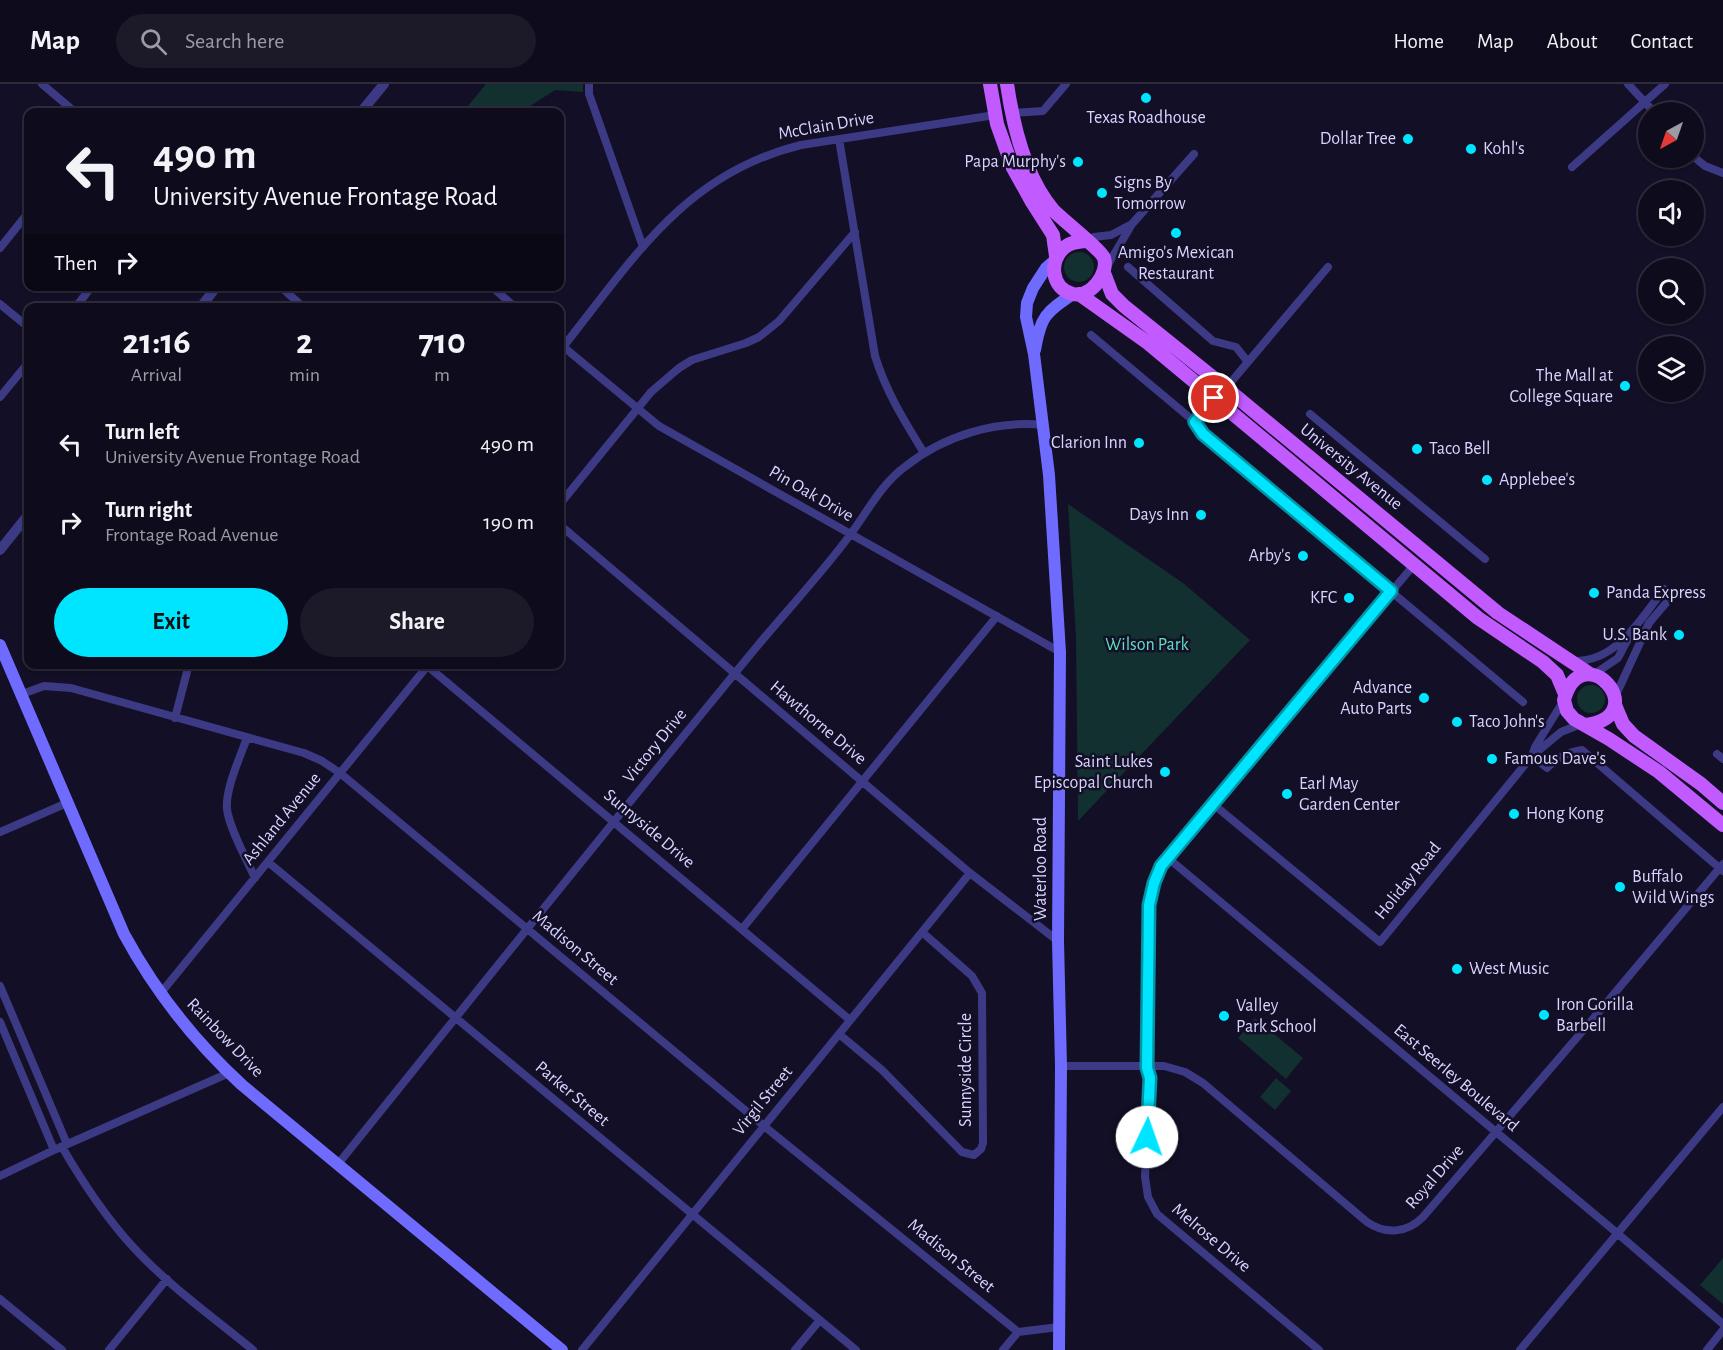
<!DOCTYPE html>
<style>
:root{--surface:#0e0b1c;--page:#1c1929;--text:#f1f3f6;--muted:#9b9ba3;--line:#2e2b3b;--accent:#00e5ff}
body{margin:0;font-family:"Alegreya Sans",sans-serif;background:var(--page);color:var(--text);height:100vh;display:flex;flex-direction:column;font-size:22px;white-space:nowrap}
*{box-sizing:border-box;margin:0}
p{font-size:20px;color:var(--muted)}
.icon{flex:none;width:33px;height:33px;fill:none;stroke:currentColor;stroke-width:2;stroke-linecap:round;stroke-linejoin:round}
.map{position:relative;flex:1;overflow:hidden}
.sheet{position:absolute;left:24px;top:219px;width:540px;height:366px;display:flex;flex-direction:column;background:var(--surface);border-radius:12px;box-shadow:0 2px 4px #0004,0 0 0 2px var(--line)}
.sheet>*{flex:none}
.top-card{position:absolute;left:24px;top:24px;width:540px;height:183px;border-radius:12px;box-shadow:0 2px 4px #0004,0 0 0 2px var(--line);background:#0e0b1c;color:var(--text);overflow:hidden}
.needle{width:39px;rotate:220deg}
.tools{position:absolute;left:1638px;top:18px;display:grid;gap:12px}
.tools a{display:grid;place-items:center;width:66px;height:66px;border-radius:50%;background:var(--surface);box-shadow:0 2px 4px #0004,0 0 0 2px var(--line);font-size:30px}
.pin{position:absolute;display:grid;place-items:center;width:51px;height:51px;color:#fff;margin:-26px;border:3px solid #fff;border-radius:50%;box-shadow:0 2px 6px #0007}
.me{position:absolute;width:66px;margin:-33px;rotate:3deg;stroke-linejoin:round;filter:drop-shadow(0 0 4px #0008)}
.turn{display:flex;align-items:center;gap:21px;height:126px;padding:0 30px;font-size:27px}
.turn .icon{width:78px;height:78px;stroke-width:2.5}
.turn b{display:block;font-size:42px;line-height:51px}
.then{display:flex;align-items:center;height:57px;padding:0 30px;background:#0003;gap:12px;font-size:22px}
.eta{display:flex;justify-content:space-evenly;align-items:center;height:102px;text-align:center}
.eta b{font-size:36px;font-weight:700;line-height:42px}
.cta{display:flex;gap:12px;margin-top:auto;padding:12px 30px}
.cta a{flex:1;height:69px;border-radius:36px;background:var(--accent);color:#111;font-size:24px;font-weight:700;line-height:69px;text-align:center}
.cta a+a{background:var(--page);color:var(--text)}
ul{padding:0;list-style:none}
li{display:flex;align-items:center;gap:18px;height:78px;padding:0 30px}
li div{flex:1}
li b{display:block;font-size:22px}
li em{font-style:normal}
header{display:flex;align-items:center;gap:36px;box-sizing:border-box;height:84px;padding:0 30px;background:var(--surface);border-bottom:2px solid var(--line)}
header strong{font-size:28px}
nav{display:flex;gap:33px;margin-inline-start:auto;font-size:21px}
.search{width:420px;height:54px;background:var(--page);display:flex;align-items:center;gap:15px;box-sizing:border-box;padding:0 21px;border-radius:33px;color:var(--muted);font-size:22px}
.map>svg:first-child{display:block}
.green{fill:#12302f}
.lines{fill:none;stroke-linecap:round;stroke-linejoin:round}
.minor{stroke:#3d3a85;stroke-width:8}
.tertiary{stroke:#3d3a85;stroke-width:10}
.secondary{stroke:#6f6bff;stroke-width:12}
.primary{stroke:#c25bff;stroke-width:14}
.route-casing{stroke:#0095a6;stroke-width:15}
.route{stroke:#00e5ff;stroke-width:10}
.poi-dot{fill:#00e5ff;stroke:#130f26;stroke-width:2}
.labels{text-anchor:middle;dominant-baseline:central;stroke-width:5;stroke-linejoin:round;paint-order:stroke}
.poi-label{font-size:18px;fill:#d9d4ff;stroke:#130f26;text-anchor:start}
.street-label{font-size:18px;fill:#d9d4ff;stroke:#130f26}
.park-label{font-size:18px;fill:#5fe0c0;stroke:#130f26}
</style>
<header>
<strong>Map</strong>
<div class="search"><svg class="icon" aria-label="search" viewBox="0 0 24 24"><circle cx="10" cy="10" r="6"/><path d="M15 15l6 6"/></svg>Search here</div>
<nav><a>Home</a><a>Map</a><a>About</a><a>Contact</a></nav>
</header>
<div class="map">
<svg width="1723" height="1266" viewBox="0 0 1723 1266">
<rect width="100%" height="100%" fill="#130f26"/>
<path class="green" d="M486,0H583V8L555,6L521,28H463Z
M1064 183a15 15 0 1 1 30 0a15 15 0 1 1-30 0Z
M1068,420L1183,499L1250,556L1078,737L1076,553Z
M1577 615a14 14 0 1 1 28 0a14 14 0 1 1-28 0Z
M1255,934L1303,974L1286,995L1238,954Z
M1276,994L1291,1007L1275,1026L1260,1013Z
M1723,1174V1220L1700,1201Z"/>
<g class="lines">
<path class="minor" d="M42,0L75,28
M589,0V10L643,163
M1628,0L1654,28
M1011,29L1043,27L1066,0
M839,55L875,272C886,308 905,338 924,369
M1694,73L1705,82L1723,89
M1572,83L1665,0
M1088,158L1094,153L1111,151L1132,140
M0,164L28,129
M1128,183L1213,257L1236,263L1248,278
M1106,184L1132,140L1194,70
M280,202L304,224
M491,202L516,224
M0,220L28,243
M75,224L92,202
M1091,251L1195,338L1203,350L1523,618
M560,260L659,342L1060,568
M563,263C633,175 685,89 801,61L995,31
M1226,304L1328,183
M0,313L28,279
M1310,330L1485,475
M1195,338L1214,314
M560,420L651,308L679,284L692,276L746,259L759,253L779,237L855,148
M560,441L970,789L1058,857
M1572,577C1616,579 1640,536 1664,505
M425,580L850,936
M1593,591L1618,574L1629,553
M22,610L44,602L71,604L304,669L322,677L340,689L764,1042L1018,1248L1059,1243
M1615,613L1649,539L1672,512
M175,634L189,580
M247,654C240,673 225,706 227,725C229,744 247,776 255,794
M1717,670L1723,675
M1532,672L1547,684C1558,673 1566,669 1582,666L1723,787
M1532,672L1535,663L1564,616
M1213,720L1380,858L1532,672L1561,648L1581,640
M0,748L67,719
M1168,774L1617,1149L1723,1240
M268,778L856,1266
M742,845L997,532
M0,902L67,1060
M160,910L429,580
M0,938L54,1066
M839,950L882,986L962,1068L974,1071L981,1065L983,1059L982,909L972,892L922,848
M1061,982H1164L1185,988L1203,999L1367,1138C1386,1151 1407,1149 1423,1133L1592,936L1723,780
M62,1063C83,1099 106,1134 134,1164C169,1202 213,1233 253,1266
M338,1080C478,906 617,732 759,560C789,524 822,489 850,451C868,427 881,400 906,382C944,352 995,336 1044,341
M0,1092L54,1066L229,989
M0,1215L62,1266
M109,1266L167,1195
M582,1266L970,789
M795,1266L820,1236
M1003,1266L1018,1248
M1319,1266L1157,1130L1148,1113L1145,1093L1150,994L1147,984L1149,821L1154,799L1161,782L1413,482
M1520,1266L1723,1023
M1707,1266L1723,1246"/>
<path class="tertiary" d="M361,28L384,0
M200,224L217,202
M0,466L28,431"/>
<path class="secondary" d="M1054,177L1046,184L1033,204L1027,219L1026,233L1034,270L1049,391L1060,568L1058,857L1061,982L1059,1266
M1035,266C1041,232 1045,229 1073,210
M0,561L124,850C155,907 194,957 242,1001L562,1266"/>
<path class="primary" d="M990,0L997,40L1012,82L1032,118L1053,151L1056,172
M1007,0C1013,41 1026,95 1054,127C1064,137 1101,166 1104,174C1109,189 1091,214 1073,210C1051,205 1048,176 1065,163C1071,158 1078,158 1086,157
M1104,189L1112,210L1124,222L1226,304L1498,529L1590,590
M1079,210L1148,259L1478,534L1543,578L1557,591L1565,610
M1615,621L1623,640L1634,652L1701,700L1723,719
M1586,641C1655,631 1582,550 1564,616L1567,627L1574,635L1609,655L1659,688L1723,741"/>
</g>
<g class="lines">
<g class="route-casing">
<path id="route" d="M1147,1053L1150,994L1147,984L1149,821L1154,799L1161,782L1391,507L1203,350L1195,338L1214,314"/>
</g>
<use href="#route" class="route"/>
</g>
<g class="poi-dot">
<circle cx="1146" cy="14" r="6"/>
<circle cx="1408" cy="55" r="6"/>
<circle cx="1471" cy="65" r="6"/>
<circle cx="1078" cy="78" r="6"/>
<circle cx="1102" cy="109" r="6"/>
<circle cx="1176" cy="149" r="6"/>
<circle cx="1625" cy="302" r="6"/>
<circle cx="1139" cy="359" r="6"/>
<circle cx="1417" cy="365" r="6"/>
<circle cx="1487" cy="396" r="6"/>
<circle cx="1201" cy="431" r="6"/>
<circle cx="1303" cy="472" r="6"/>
<circle cx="1594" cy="509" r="6"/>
<circle cx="1349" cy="514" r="6"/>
<circle cx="1679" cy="551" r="6"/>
<circle cx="1424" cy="614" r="6"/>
<circle cx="1457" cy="638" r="6"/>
<circle cx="1492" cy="675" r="6"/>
<circle cx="1165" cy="688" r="6"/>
<circle cx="1287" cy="710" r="6"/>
<circle cx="1514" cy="730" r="6"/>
<circle cx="1620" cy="803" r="6"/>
<circle cx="1457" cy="885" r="6"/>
<circle cx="1544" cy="931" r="6"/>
<circle cx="1224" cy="932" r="6"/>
</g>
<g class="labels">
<g class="poi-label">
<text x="1146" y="34" text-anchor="middle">Texas Roadhouse</text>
<text x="1396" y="55" text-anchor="end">Dollar Tree</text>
<text x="1483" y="65">Kohl's</text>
<text x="1066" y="78" text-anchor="end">Papa Murphy's</text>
<text x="1114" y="99">Signs By<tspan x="1114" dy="21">Tomorrow</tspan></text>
<text x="1176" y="169" text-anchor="middle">Amigo's Mexican<tspan x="1176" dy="21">Restaurant</tspan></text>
<text x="1613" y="292" text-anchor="end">The Mall at<tspan x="1613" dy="21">College Square</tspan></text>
<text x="1127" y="359" text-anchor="end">Clarion Inn</text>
<text x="1429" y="365">Taco Bell</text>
<text x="1499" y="396">Applebee's</text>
<text x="1189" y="431" text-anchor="end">Days Inn</text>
<text x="1291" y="472" text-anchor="end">Arby's</text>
<text x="1606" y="509">Panda Express</text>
<text x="1337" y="514" text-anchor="end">KFC</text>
<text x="1667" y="551" text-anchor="end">U.S. Bank</text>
<text x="1412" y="604" text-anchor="end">Advance<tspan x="1412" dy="21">Auto Parts</tspan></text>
<text x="1469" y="638">Taco John's</text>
<text x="1504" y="675">Famous Dave's</text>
<text x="1153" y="678" text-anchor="end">Saint Lukes<tspan x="1153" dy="21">Episcopal Church</tspan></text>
<text x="1299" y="700">Earl May<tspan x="1299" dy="21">Garden Center</tspan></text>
<text x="1526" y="730">Hong Kong</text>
<text x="1632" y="793">Buffalo<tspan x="1632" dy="21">Wild Wings</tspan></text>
<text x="1469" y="885">West Music</text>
<text x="1556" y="921">Iron Gorilla<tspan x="1556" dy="21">Barbell</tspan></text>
<text x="1236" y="922">Valley<tspan x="1236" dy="21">Park School</tspan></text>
</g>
<g class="street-label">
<text transform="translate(826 42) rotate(-10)">McClain Drive</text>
<text transform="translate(1351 383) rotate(39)">University Avenue</text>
<text transform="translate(811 410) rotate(30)">Pin Oak Drive</text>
<text transform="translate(818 639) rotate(40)">Hawthorne Drive</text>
<text transform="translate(655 662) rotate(-51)">Victory Drive</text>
<text transform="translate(282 735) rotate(-51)">Ashland Avenue</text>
<text transform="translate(649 745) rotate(40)">Sunnyside Drive</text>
<text transform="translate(1041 785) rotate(-90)">Waterloo Road</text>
<text transform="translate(1408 797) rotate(-51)">Holiday Road</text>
<text transform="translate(575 864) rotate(40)">Madison Street</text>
<text transform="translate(225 954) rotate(46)">Rainbow Drive</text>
<text transform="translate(966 986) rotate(-90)">Sunnyside Circle</text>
<text transform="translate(1456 994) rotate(40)">East Seerley Boulevard</text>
<text transform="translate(572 1010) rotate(40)">Parker Street</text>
<text transform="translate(763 1017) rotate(-51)">Virgil Street</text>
<text transform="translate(1435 1093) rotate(-49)">Royal Drive</text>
<text transform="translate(1211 1154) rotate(40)">Melrose Drive</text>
<text transform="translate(951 1172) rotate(39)">Madison Street</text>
</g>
<g class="park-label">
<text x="1147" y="561">Wilson Park</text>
</g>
</g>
</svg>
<div class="tools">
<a><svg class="needle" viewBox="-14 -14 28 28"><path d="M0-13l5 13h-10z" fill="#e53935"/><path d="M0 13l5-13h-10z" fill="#9b9ba3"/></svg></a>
<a><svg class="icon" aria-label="sound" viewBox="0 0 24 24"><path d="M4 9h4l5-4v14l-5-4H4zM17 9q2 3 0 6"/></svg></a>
<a><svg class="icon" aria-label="search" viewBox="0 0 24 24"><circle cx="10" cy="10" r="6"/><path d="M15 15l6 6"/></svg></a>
<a><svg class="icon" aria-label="layers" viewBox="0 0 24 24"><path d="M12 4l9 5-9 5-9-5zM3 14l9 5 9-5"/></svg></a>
</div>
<div class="pin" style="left:1214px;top:314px;background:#d93025"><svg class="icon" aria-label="arrive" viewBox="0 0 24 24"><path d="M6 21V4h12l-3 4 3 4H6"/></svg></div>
<svg class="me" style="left:1147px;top:1053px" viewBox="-20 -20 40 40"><circle r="19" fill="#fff"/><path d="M0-13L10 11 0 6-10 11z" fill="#00e5ff"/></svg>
<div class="top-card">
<div class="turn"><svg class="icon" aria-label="left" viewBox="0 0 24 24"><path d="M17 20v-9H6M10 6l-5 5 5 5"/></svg><div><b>490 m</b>University Avenue Frontage Road</div></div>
<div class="then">Then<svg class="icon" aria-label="right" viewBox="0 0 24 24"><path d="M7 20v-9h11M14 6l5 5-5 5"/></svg></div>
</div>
<section class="sheet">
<div class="eta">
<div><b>21:16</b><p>Arrival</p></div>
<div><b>2</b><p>min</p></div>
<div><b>710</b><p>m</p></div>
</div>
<ul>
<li><svg class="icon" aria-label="left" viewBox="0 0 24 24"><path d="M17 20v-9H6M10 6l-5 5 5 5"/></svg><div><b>Turn left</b><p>University Avenue Frontage Road</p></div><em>490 m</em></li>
<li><svg class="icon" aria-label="right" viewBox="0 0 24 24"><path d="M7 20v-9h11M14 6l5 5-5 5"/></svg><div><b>Turn right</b><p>Frontage Road Avenue</p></div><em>190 m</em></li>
</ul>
<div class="cta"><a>Exit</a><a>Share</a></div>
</section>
</div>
